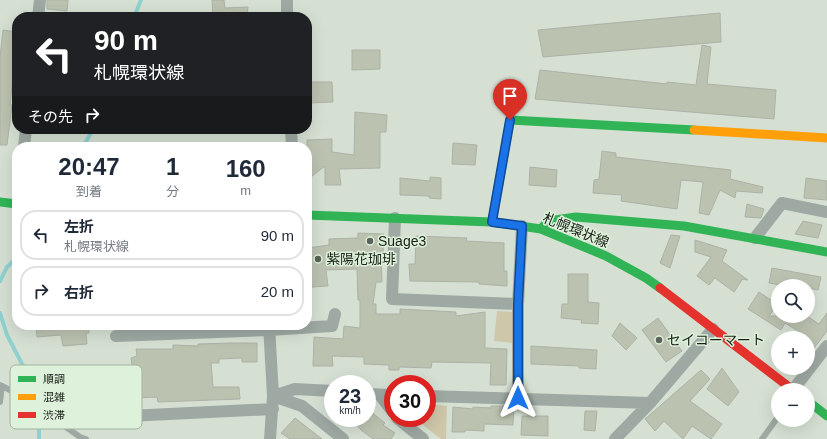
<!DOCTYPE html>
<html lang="ja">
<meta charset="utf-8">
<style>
:root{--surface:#fff;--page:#f6f6f7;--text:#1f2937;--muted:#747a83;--line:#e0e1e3}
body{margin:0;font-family:Arial,"Noto Sans JP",sans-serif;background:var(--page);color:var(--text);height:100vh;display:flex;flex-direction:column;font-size:15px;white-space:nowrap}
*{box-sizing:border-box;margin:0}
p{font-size:13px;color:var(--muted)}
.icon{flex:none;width:22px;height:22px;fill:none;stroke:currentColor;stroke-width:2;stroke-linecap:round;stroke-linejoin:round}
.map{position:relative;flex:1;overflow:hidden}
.details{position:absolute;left:12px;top:142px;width:300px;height:188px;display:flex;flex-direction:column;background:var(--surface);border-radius:16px;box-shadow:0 4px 16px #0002}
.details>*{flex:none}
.banner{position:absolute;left:12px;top:12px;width:300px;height:122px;border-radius:16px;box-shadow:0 4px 16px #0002;background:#202124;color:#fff;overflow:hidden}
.tools{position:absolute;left:771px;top:279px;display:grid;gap:8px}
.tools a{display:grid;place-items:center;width:44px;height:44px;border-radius:50%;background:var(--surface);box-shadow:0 4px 16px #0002;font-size:20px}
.speed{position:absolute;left:324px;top:375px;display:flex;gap:8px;font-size:20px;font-weight:700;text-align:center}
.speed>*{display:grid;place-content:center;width:52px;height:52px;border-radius:50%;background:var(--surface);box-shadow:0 4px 16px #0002;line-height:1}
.speed small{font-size:10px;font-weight:400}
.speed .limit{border:6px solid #d22;background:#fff;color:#111}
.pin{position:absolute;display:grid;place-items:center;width:34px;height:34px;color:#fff;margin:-41px -17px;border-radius:50% 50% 50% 0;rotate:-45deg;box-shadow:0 0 4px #0007}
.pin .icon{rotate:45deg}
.me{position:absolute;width:44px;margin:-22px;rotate:0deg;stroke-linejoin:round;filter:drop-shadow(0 0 3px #0008)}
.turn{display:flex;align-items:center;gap:14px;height:84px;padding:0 16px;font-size:18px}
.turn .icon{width:52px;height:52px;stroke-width:2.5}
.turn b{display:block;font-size:28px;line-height:34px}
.then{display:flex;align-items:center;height:38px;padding:0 16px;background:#0003;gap:8px;font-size:15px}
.eta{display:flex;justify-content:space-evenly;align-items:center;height:68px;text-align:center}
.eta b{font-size:24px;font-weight:700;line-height:28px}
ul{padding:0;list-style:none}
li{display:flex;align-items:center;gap:12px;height:50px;margin:0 8px 6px;padding:0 8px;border:2px solid var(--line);border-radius:16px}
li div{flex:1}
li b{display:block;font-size:15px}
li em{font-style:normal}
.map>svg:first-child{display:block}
.green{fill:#cec7aa}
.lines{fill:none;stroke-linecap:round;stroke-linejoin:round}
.stream{stroke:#90d1d0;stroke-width:4}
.building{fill:#bcc2b0;stroke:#acb2a6}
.lane{stroke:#9ea9a3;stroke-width:6}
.street{stroke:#9ea9a3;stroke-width:12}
.fast{stroke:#30b455;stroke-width:9}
.slow{stroke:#ff9f0a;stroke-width:9}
.jam{stroke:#e5322d;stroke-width:9}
.route-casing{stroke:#114b97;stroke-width:10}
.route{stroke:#1a73e8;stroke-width:7}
.poi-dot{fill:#5a6359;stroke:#def2db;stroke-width:1.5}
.labels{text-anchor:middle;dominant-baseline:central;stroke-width:3;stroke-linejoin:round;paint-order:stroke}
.street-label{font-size:14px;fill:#181f17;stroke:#def2db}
.poi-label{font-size:14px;fill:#181f17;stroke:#def2db;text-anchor:start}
.key{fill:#def2db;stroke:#a3b3a0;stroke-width:1}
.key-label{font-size:11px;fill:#181f17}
</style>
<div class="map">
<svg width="827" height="439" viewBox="0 0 827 439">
<rect width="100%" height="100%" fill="#d5e0d3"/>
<path class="green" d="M497,311L514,312L512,343L494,341Z
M427,404L447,406L446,439H441L414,418H427Z"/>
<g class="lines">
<path class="stream" d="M134,17L141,0
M83,147L93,129
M0,281L7,267L17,258
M0,313L7,335L35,389L39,408V439"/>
</g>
<path class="building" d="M47,0H68L67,11L47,9Z
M212,0H224L225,8L248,7L247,17H213Z
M720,13L721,42L543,57L538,30Z
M3,30L17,32V71L16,78H13L10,105H12L7,145H0V57Z
M702,45L711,47L707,84L776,90L774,119L535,99L540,70L667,84V82L696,85Z
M352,50H380V69L352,70Z
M308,82H332L333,102L308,103Z
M355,112L387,115L386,132H380V168L339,169L341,185H325V166L307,180V140L332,139V152L354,155Z
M453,143L477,145L475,165L452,164Z
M602,151L616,153V157L731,170L730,179L763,187L762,193L736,191L735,198L720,190L709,215L699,213L703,182L681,180L677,209L621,201L622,195L593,193L594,180L599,179Z
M530,167L557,170L556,187L529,185Z
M430,177L441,178V199L429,198V196L400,195V178L430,181Z
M806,178L827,181V200L804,198Z
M747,204L764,209L761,218L745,217Z
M803,221L822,225L818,238L795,234Z
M358,233L384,234L383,253H381L382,282H376L373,304H376V314H400V309L456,312V316L485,312V348L507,349L506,385H490L491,363L432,362L431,368L399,367V370H389V365L364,364V357L332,356L333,366H313L314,337L343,339L344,326L360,328V300H358L357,269L326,270L328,286L312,287L308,248L329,245V239L358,238Z
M671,235L680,236L670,268L660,263Z
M416,236L467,238L466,241L504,243V271H507V286L479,284V282L410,281L409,264H415Z
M695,240L727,250L722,261L748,280L741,279L742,280L734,292L715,278L709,285L697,276L711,257L695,252Z
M772,268L821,277L818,290L808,288V286H787L769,283Z
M568,274H588V302L599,303L598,324L581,323L582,320L561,318L562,304H568Z
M759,292L777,304L769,316H807L819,324L827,313V331L808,356V337L785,323L781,330L748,309Z
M658,318L682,351L666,362L642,330Z
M620,323L637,338L626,350L612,336Z
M36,325H88L89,333H86L87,344L63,346L61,335L37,337Z
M231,343H257V362H242V358L219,359V363H211L213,387H239L240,399L158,402L157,397L134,398L133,382H135L131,358L137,356L136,349H173V345L198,346V344Z
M531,346L597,350L596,369L579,368V366L531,364Z
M722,368L739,392L728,406L707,389Z
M701,370L710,379L690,401L722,424L711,439L692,426L683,439L664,421L655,431L645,419Z
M491,406H514L513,425L484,424V431L466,430L465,432H452L453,407L473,409V407L491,408Z
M367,409L385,423L383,425L395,433L391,439H373L361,430L351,418H367Z
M585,411H597L595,431L584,430Z
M522,416H548V436L521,435Z
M295,418L322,439H290L281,433Z"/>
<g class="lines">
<path class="lane" d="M0,385L2,386L0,402
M2,386L20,395L80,437L86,439
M762,439L778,417"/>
<path class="street" d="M287,0V17
M38,17L40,0
M291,129L292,147
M24,147L26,129
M395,218L392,299L518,304
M755,238L782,203L827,212
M269,325L273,396L270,439
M116,336L269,330L332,326L335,314
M793,390L827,346
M367,394L393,395
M380,395L393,412
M273,396L302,406L343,439
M273,396L295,389L333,391
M427,396L650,403
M518,398V304L522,226
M128,416L273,409
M397,418L423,439
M615,439L650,403L713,329"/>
<path class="fast" d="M0,202L17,204
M307,215L492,222L541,229L606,256L646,278L660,288
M492,222L510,120L694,130
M541,229L548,221L576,217L684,226L827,252
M808,401L827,416"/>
<path class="slow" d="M694,130L827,138"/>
<path class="jam" d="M660,288L793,390"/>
</g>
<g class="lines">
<g class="route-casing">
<path id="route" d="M510,120L492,222L522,226L518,304V398"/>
</g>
<use href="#route" class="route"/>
</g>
<g class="poi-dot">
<circle cx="370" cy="241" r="4"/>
<circle cx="318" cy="259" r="4"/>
<circle cx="659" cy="340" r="4"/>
</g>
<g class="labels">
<g class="street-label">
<text transform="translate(576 230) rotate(22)">札幌環状線</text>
</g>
<g class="poi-label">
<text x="378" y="241">Suage3</text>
<text x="326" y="259">紫陽花珈琲</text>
<text x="667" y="340">セイコーマート</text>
</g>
</g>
<rect x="10" y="365" width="132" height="64" rx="6" class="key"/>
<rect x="18" y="376" width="18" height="6" fill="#30b455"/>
<rect x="18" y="394" width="18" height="6" fill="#ff9f0a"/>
<rect x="18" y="412" width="18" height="6" fill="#e5322d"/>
<g class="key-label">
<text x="43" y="383">順調</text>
<text x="43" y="401">混雑</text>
<text x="43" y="419">渋滞</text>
</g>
</svg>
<div class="tools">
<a><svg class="icon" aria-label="search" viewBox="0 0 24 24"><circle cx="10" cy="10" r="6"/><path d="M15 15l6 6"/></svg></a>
<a>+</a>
<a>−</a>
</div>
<div class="speed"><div>23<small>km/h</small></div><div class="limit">30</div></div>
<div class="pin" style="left:510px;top:120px;background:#d93025"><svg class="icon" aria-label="arrive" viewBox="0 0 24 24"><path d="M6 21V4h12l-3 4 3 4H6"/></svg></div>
<svg class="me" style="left:518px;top:398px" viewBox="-20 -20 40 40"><path d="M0-17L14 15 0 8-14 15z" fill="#1a73e8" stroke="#fff" stroke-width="4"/></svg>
<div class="banner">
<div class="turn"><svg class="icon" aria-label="left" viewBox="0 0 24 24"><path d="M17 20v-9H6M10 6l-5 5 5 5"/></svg><div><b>90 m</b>札幌環状線</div></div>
<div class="then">その先<svg class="icon" aria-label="right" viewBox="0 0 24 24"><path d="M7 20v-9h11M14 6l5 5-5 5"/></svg></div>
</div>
<section class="details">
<div class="eta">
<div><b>20:47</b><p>到着</p></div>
<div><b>1</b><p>分</p></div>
<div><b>160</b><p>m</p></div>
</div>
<ul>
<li><svg class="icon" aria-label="left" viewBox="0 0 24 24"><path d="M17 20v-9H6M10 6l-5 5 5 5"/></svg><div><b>左折</b><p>札幌環状線</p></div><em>90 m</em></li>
<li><svg class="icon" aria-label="right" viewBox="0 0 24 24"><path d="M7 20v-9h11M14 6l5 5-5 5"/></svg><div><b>右折</b></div><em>20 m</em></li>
</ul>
</section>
</div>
